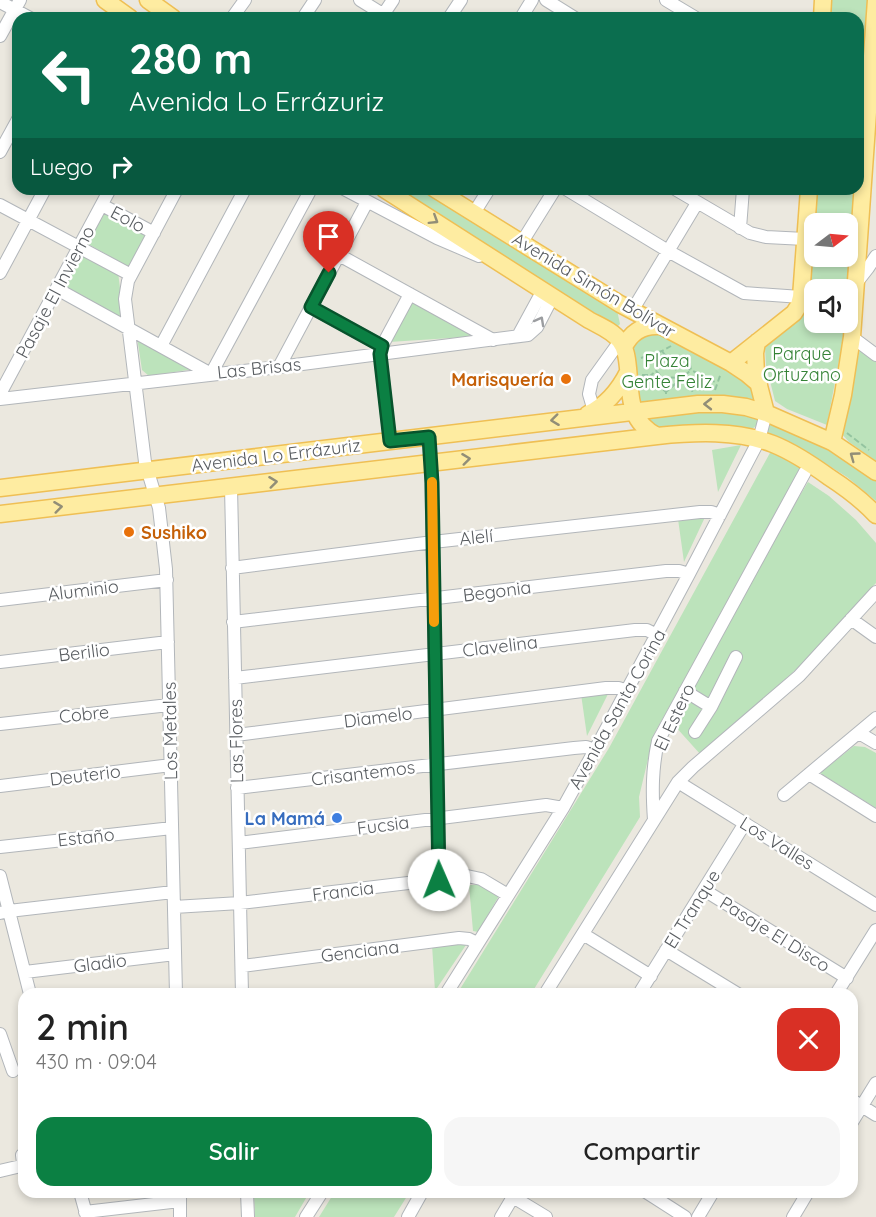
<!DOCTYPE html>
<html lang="es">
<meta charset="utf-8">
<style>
:root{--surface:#fff;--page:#f6f6f6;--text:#222;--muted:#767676;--accent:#0b8043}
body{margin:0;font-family:Quicksand,sans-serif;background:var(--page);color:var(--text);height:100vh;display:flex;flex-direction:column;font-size:22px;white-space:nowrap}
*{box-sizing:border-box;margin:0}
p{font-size:20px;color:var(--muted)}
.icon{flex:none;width:33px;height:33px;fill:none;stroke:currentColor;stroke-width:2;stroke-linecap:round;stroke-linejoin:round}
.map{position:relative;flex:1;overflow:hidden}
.details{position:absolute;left:18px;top:988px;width:840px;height:210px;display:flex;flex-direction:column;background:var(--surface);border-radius:18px;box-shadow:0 3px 9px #0003}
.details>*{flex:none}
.banner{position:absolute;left:12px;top:12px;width:852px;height:183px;border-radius:18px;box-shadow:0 3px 9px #0003;background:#0b6e4f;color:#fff;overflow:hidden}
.needle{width:39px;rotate:74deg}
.fabs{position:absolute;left:804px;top:213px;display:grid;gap:12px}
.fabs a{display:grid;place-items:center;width:54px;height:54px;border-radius:12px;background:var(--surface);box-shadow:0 3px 9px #0003;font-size:30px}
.pin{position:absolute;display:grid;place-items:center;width:51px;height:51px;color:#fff;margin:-62px -26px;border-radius:50% 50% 50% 0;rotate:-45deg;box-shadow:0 0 6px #0007}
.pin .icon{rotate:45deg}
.me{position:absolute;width:66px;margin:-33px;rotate:359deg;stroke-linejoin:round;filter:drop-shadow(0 0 4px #0008)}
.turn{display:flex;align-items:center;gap:21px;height:126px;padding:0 18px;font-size:27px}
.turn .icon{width:78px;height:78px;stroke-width:2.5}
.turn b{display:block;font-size:42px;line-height:51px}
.then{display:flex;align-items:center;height:57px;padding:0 18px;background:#0003;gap:12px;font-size:22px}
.round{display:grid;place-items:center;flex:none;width:63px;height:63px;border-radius:18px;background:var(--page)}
.overview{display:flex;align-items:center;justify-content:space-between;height:102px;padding:0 18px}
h1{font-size:36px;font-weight:600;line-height:45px}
.primary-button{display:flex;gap:12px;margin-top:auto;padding:12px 18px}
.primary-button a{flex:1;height:69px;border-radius:18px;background:var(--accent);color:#fff;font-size:24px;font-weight:600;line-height:69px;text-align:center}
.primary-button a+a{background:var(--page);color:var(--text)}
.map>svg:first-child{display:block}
.green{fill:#bce3bb;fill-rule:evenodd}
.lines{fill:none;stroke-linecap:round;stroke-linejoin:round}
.minor-casing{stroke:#b2b6ba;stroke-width:14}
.major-casing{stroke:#efbf54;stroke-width:19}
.path{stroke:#94c4a0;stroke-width:2;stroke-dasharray:6 3;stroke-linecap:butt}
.minor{stroke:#fff;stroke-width:12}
.major{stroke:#feeca1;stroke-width:16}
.oneway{stroke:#928e77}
.oneway2{stroke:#9b9da0}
.route-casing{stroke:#07532c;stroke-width:15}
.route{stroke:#0b8043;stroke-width:10}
.slow{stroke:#f59e0b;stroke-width:10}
.food-dot{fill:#e8710a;stroke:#fff;stroke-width:2}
.shop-dot{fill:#3f7fe0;stroke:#fff;stroke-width:2}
.labels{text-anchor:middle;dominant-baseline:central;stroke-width:5;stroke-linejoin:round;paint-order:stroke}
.street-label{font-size:18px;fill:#585c60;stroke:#fff}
.park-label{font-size:18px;fill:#358336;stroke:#fff}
.food-label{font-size:18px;font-weight:bold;fill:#c56008;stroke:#fff;text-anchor:end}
.shop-label{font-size:18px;font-weight:bold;fill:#366cbe;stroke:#fff;text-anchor:end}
</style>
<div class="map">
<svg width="876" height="1217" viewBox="0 0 876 1217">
<rect width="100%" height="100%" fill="#ebe8df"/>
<path class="green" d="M829,0H871L858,167V18H827Z
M396,189H430L617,310L620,324L615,329Z
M815,189H856L848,290H814V322L846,323L827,425L787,409L775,401L766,365L765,348L806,309ZM814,224H848V256H814Z
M106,211L146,232V236L132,263L127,266L88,244C87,233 97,217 106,211Z
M81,252L118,272L124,320L61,285Z
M412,299L482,336L389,342Z
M654,330L752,383L755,400L750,403L636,405L632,349L641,333Z
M137,337L194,369L149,376L142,370Z
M860,349L876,361V461L849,442L841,433Z
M745,411L759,418C757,428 753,429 744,430L653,427L644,420L648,413Z
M771,424L826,440L876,476V501L847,477L807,452L765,433Z
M741,445L718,492L712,450Z
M771,451L804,465L654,734L639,797L640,817L531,994H457L609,748Z
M808,482L829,496L856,520L876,543V583L802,664L701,755L674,725C715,642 760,562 808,482Z
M706,515L684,562L678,519Z
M610,690L587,736L581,694Z
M854,746L865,747L876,753V808L820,773Z
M469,885H482L500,894L478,932L473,931Z
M468,942L435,991L432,945Z
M254,1193V1192L309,1193L295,1217H255Z
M334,1193V1192L409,1193L394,1217H319Z"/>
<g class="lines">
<g class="minor-casing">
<path id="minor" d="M360,0L389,18
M546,0L575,18
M666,0L696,18
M0,2L30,18
M383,15L393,0
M232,18L245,0
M303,18L315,0
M449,18L461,0
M521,18L532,0
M0,36L20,0
M0,152L18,119
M344,189L437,238L479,256
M566,189L668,251L744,293L801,297
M675,189L750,233L766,237L805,239
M0,205L131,275
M102,205L154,233
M474,213L489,189
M740,228L743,189
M522,242L555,189
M339,255L493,340
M0,273L45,189
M857,282L868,268L876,256
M57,289L211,374L311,189
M311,307L382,346
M632,311L697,203
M518,336L543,290
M852,337L876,355
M161,346L245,189
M279,367L367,202
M0,394L110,189
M0,399L279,367L528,335L537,327L553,296
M594,411L589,394L592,380L620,341
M429,437L431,463L439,880
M390,441L380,354L382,346L410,294
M231,487L242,994
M232,568L433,542L700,512H711L720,515
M0,600L167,580
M851,619L876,637
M233,622L666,571H679L689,574
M0,662L168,642
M235,678L635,630H647L657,635
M685,691L711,707L736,657
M0,724L169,705
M695,732L711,707
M859,733L876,743
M236,735L606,688H619L627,691
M809,774L876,816
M678,782L876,905
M0,786L171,765
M237,788L574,748L586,747L595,750
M784,795L876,718
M654,820C652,792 652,769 658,741L805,472
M239,843L546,805L563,808
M0,847L172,828
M0,876L30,994
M704,890L847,978
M174,907L240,903L467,876L481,879L508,895
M0,913L9,911L173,892
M583,934L651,976
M666,950L738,994
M242,966L459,938L469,939L477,943
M25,972L175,954
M176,994L166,569L159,508L145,462L125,299L128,281L177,189
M446,994L563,808L595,750L689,574L759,440L766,413
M545,994L678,782L693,767L799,676L876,592
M639,994L745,823
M836,994L876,930
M0,1034L13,1071
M852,1100L876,1115
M852,1122L876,1083
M0,1171L21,1166L23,1163L22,1155
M80,1192L87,1217
M247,1192L248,1217
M646,1192L685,1217
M180,1194V1217
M513,1197L546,1217
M85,1212L180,1201
M306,1217L322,1192
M408,1217L422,1192
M501,1217L516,1192
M698,1217L713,1192
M793,1217L808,1192"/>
</g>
<g class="major-casing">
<path id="major" d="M105,0L130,18
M148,0L173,18
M822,18L823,0
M384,189L589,320C600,326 613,331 620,341C626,349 627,358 628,368C631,397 628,421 657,436
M435,189L620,304L731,363L746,373L759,384
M757,342L755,353L756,374L766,413
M624,347C631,332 643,325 659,326
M731,363L794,313L799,305L801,297L809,189
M588,414C607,405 619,390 628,372
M832,442L843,395L852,337L876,0
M0,488L698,404H723L746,407L766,413L832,442L876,472
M0,514L657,436C695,432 737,430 773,444C793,452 811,464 829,477C846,488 862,500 876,515"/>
</g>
<path class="path" d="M662,351L693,392
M641,358L662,351L671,346
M669,359L717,383
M642,375H648L666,392
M649,377L656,371L662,377L656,383
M662,377L682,378
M715,390L721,373
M666,394V392L691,370L688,354
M847,433L869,450"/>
<use href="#minor" class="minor"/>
<use href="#major" class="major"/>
</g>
<defs><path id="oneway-chevron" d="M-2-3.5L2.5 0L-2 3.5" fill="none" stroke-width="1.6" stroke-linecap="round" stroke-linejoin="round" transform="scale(1.5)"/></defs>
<g class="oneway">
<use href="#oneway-chevron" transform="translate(434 220) rotate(32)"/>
<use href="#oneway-chevron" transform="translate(708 404) rotate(-180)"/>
<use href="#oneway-chevron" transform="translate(555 420) rotate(173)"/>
<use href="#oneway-chevron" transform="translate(854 456) rotate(-144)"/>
<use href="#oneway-chevron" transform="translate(466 459) rotate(-7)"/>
<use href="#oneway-chevron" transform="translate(273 482) rotate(-7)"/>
<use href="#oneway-chevron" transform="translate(58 507) rotate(-7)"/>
</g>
<use class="oneway2" href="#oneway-chevron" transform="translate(540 321) rotate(-61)"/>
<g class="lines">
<g class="route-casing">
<path id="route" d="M329,273L311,307L382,346L380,354L390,441L429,437L432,483L439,880"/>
</g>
<use href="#route" class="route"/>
<path class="slow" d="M432,482L434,622"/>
</g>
<g class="food-dot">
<circle cx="566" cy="379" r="6"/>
<circle cx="129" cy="532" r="6"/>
</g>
<circle class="shop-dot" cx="337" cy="818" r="6"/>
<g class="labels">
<g class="street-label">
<text transform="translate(128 219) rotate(28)">Eolo</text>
<text transform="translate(594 285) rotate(31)">Avenida Simón Bolívar</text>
<text transform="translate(55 292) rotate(-62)">Pasaje El Invierno</text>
<text transform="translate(259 368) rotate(-6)">Las Brisas</text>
<text transform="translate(276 455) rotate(-7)">Avenida Lo Errázuriz</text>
<text transform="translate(476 537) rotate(-6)">Alelí</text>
<text transform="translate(83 590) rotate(-7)">Aluminio</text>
<text transform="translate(497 591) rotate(-7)">Begonia</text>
<text transform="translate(500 646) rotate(-7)">Clavelina</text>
<text transform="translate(84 652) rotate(-7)">Berilio</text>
<text transform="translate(617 709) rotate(-61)">Avenida Santa Corina</text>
<text transform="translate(84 714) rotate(-6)">Cobre</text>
<text transform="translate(378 717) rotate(-7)">Diamelo</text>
<text transform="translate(674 717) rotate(-65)">El Estero</text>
<text transform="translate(170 731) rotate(-91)">Los Metales</text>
<text transform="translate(236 741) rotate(-91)">Las Flores</text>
<text transform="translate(363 773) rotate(-7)">Crisantemos</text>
<text transform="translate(85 775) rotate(-7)">Deuterio</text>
<text transform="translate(383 825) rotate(-7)">Fucsia</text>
<text transform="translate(86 837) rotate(-6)">Estaño</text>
<text transform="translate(777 843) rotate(32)">Los Valles</text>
<text transform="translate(343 891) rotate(-7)">Francia</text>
<text transform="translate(692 909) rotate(-58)">El Tranque</text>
<text transform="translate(775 934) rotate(32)">Pasaje El Disco</text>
<text transform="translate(360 951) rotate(-7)">Genciana</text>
<text transform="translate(100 963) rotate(-7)">Gladio</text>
</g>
<g class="park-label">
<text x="802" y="353">Parque<tspan x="802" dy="21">Ortuzano</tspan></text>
<text x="667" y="360">Plaza<tspan x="667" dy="21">Gente Feliz</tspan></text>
</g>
<g class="food-label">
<text x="554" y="379">Marisquería</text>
<text x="141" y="532" text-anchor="start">Sushiko</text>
</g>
<g class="shop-label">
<text x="325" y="818">La Mamá</text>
</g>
</g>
</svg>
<div class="fabs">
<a><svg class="needle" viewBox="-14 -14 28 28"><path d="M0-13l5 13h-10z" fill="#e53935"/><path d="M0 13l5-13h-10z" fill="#767676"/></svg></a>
<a><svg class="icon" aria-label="sound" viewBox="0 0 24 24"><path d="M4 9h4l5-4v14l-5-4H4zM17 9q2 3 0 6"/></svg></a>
</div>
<div class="pin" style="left:329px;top:273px;background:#d93025"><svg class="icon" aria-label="arrive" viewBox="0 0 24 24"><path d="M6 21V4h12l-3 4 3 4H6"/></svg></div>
<svg class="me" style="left:439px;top:880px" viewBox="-20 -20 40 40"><circle r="19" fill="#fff"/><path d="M0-13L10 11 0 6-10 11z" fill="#0b8043"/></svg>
<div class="banner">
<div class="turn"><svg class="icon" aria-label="left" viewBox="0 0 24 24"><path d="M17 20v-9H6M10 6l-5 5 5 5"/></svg><div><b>280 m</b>Avenida Lo Errázuriz</div></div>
<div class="then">Luego<svg class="icon" aria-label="right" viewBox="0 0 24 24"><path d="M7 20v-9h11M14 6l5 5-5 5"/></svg></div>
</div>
<section class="details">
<div class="overview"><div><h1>2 min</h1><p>430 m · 09:04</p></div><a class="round" style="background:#d93025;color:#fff"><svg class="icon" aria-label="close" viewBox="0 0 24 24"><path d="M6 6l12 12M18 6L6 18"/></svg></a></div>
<div class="primary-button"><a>Salir</a><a>Compartir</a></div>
</section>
</div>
